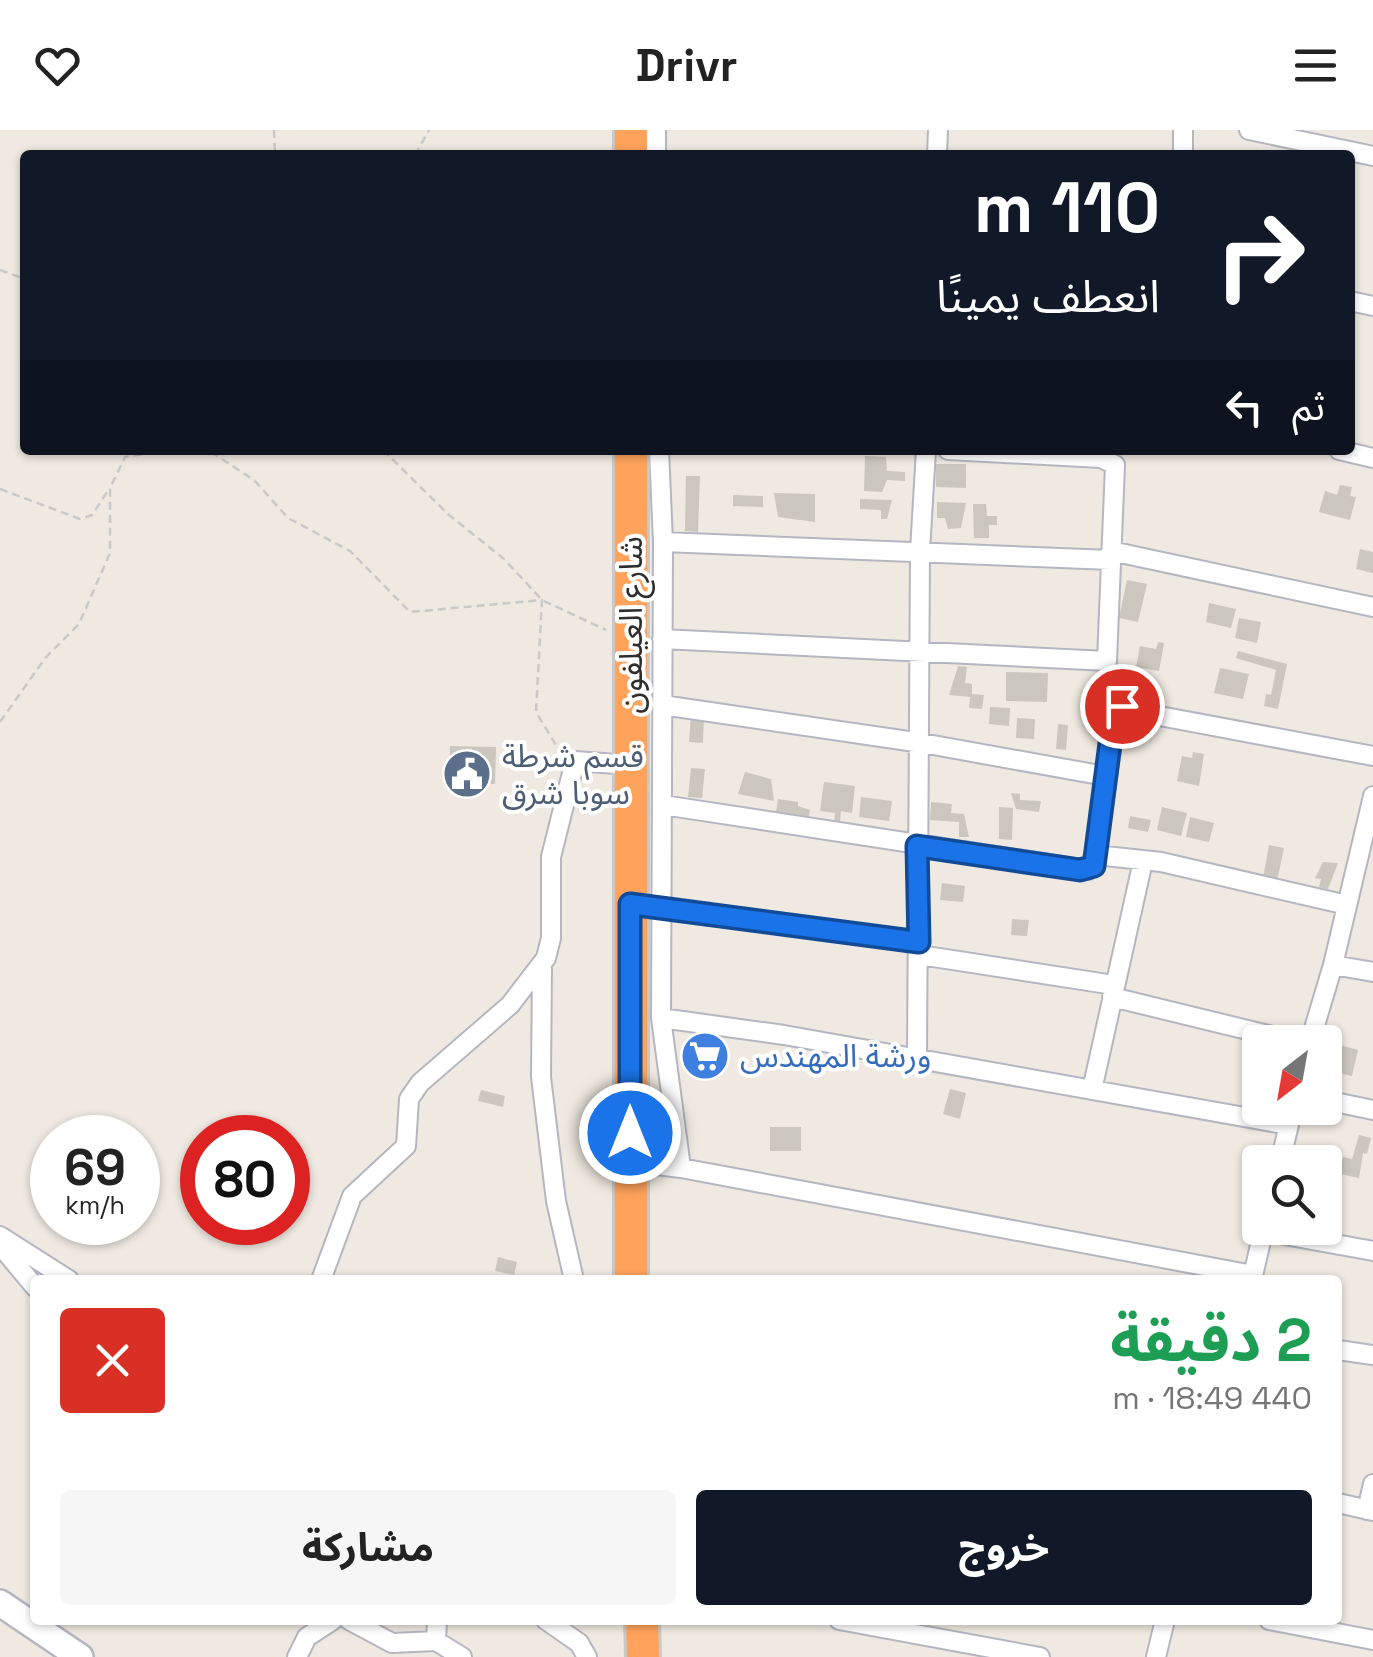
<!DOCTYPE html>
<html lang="ar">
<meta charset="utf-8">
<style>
:root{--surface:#fff;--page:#f6f6f6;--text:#222;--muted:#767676;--accent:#111827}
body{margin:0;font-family:"Space Grotesk","Noto Sans Arabic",sans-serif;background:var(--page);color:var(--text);direction:rtl;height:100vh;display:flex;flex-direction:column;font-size:38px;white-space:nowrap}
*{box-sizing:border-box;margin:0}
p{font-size:32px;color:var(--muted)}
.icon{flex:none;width:55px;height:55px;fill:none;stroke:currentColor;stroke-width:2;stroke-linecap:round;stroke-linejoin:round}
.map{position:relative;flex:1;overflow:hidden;direction:ltr}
.panel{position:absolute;left:30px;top:1145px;width:1312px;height:350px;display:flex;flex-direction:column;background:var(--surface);border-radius:10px;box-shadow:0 2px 8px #0004;direction:rtl}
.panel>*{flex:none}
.guide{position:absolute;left:20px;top:20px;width:1335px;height:305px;border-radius:10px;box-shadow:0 2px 8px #0004;direction:rtl;background:#111827;color:#fff;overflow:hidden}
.needle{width:65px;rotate:211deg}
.tools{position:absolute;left:1242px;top:895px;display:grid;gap:20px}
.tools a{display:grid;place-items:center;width:100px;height:100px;border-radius:10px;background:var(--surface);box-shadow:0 2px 8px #0004;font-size:50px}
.speed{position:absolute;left:30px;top:985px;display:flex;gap:20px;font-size:50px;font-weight:700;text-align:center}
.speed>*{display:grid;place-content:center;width:130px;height:130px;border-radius:50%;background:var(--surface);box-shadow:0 2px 8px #0004;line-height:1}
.speed small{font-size:25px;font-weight:400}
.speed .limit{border:15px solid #d22;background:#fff;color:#111}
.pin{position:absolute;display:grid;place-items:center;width:85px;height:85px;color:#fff;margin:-42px;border:5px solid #fff;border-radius:50%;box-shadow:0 2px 10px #0007}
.me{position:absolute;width:110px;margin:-55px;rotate:0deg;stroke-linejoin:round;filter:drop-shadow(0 0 8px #0008)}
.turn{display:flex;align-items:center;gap:35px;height:210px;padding:0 30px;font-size:45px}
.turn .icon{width:130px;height:130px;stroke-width:2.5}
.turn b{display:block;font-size:70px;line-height:85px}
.then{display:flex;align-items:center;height:95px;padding:0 30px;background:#0003;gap:20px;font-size:38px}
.round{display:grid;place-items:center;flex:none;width:105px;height:105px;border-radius:10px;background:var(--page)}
.headline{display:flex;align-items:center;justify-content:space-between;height:170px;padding:0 30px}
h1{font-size:60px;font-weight:700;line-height:75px;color:#1e9e55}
.primary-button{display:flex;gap:20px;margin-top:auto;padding:20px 30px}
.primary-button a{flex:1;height:115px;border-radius:10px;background:var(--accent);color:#fff;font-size:40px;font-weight:700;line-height:115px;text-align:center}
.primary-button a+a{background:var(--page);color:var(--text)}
header{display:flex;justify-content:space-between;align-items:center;height:130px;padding:0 30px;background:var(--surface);font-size:45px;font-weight:700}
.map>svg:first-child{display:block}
.building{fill:#cbc7bf}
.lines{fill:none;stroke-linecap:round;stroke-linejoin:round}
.street-casing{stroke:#b4b7c1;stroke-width:22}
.secondary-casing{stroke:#b4b7c1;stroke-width:30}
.highway-casing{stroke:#c9c9c9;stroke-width:38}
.path{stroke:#c9c9c9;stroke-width:2.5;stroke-dasharray:8 5;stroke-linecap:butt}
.street{stroke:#fff;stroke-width:18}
.secondary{stroke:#fff;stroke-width:25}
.highway{stroke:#ffa35c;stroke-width:32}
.route-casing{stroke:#114b97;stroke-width:25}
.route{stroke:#1a73e8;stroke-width:18}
.labels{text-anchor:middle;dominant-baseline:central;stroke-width:8;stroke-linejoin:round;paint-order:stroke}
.street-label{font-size:32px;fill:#2e2e2e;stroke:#fff}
.service-label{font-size:32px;fill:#4e5e75;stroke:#fff;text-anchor:start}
.shop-label{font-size:32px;fill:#366cbe;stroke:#fff;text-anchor:start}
</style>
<header><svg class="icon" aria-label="menu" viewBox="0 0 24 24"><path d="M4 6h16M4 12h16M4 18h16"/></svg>Drivr<svg class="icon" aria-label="heart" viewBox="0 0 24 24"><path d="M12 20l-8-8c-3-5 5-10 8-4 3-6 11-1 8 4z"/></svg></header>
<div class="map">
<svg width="1373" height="1527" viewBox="0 0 1373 1527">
<rect width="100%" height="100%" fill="#efe9e1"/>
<path class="building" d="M865,326L886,327L887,341L905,342V351L887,350L882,362L864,361Z
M936,334H966V358L936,357Z
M686,346H700L698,402L685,401Z
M1340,355L1352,357L1350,366L1356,367L1350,390L1319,382L1325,361L1337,365Z
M774,363L815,364V392L778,387Z
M733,365L763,366V377L733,376Z
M860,369L892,370L887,389H881V380L860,379Z
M937,372L966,373L961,398L948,399L945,388H937Z
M973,374H986L987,386H997V395H989V408H974Z
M1360,419L1373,422V443L1356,439Z
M1127,450L1147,454L1138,492L1119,488Z
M1209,473L1236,479L1231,498L1206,492Z
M1239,488L1261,492L1257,513L1235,508Z
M1158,512L1164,513L1159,541L1136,537L1140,516L1156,519Z
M1238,521L1287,534L1278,579L1264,576L1266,564L1271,565L1276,540L1236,528Z
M958,536L967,537L965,553L972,554V564L984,565L982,579L969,578L970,567L949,565Z
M1220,538L1249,544L1243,569L1214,563Z
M1006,542L1048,543L1047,572L1006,571Z
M990,577L1010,578L1009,596L989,594Z
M691,584L704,585L703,613L689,612Z
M1017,588L1035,589L1034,609L1016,608Z
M1058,594L1068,595L1066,620L1056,619Z
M450,616L496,617L495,654L449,652Z
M1193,622L1204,624L1199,656L1177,651L1182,626L1192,628Z
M691,638L705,639L702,668L688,667Z
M745,642L771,649L774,671L738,664Z
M824,652L855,656L852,683L841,681L840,693L834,692L835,683L820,681Z
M1011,663L1020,664V670L1041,671L1039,682L1016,679Z
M861,667L892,671L889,691L859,687Z
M778,669L798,672V676L810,680L809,686L776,682Z
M931,672L952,674L951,683L964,684L969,707H959V692L930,690Z
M999,677L1013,678L1012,710L999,709Z
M1162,677L1187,683L1181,706L1157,700Z
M1130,686L1151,690L1148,702L1128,698Z
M1190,687L1214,693L1209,712L1186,707Z
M1269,715L1284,718L1277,751L1263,748Z
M1323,732L1338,733L1328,759L1319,757L1321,749L1315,748Z
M942,753L965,756L963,772L940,770Z
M1012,789L1029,790L1027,806L1011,805Z
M1332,913L1358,920L1352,946L1325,940Z
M950,959L966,963L960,989L943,984Z
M481,960L505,966L503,977L478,971Z
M770,997H801V1021H770Z
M1359,1005L1371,1008L1367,1024L1363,1023L1359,1048L1340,1044L1343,1027L1352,1029Z
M498,1127L517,1132L514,1145L495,1141Z"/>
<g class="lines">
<g class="street-casing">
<path id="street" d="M1249,0L1373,26
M656,25V0
M937,25L938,0
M1183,25V0
M1350,171L1373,176
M659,320L663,412L661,888L681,1038
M1339,320L1373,328
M663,412L1111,430
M1111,421L1373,477
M662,509L1107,531L1115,335L1101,328L948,320
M662,575L922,613L1105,646
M663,675L1088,740L1095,731L1117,578L1373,626
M1096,725L1161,732L1347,775
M652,777L919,812
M920,825L1114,855
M542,835L541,947L556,1071L574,1150
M1333,835L1373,842
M1112,867L1297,912
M661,888L784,905L1289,995
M1310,912L1333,835L1373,666
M917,929L920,421L926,320
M1092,960L1143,731
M1325,970L1373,980
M1280,1032L1293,978
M629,1041L657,1035L681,1038L1253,1145
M1263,1101L1373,1121
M0,1106L69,1150
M0,1115L35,1157
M321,1150L352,1066L406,1016L409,969L420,953L510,875L546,828L551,808V727L575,631L630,635
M1252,1150L1264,1098
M1338,1220L1373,1225
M1338,1373L1373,1381
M1367,1380L1373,1354
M349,1490L392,1513L436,1511
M437,1490L436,1511L462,1527
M546,1490L579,1513L587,1527
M839,1490L1040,1527
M1269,1490L1373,1510
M297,1527L307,1507L333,1490
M1156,1527L1165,1490"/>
</g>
<g class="secondary-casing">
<path id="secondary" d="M0,1473L80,1527"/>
</g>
<g class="highway-casing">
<path id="highway" d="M631,25V0
M631,1150V320
M642,1490L643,1527"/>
</g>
<path class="path" d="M274,0L275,25
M415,25L429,0
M0,140L25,149
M185,320L211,322L254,350L288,388L350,421L410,482L542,470L536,582L560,622
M383,320L449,385L504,429L542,470L606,500
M0,359L80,389L92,385L109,359
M0,592L46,527L79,494L110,423V358L125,327L166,320"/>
<use href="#street" class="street"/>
<use href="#secondary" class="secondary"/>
<use href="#highway" class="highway"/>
</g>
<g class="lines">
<g class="route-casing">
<path id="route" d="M630,1003V774L919,812L917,716L1080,740L1094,736L1114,583L1122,576"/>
</g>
<use href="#route" class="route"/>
</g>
<defs>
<g id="civic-disc" transform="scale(2.5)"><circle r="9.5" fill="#5c6f8a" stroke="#fff"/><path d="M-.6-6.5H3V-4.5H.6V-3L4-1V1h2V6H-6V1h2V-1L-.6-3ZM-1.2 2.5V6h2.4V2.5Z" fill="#fff"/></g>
<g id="supermarket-disc" transform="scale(2.5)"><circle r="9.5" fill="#3f7fe0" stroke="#fff"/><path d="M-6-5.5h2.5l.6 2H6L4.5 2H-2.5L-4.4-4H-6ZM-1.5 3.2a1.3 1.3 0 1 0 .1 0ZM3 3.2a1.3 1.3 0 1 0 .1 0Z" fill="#fff"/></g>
</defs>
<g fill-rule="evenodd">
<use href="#civic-disc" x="467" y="644"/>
<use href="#supermarket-disc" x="705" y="926"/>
</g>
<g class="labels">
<g class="street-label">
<text transform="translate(631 495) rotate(-90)">شارع العيلفون</text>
</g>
<g class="service-label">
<text x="502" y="626">قسم شرطة<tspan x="502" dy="37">سوبا شرق</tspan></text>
</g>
<g class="shop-label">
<text x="740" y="926">ورشة المهندس</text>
</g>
</g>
</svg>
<div class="tools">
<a><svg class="needle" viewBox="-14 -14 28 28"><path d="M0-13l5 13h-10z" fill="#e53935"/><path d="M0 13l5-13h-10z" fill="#767676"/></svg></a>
<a><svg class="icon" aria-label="search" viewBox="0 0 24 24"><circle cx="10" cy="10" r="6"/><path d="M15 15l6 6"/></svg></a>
</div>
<div class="speed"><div>69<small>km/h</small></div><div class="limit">80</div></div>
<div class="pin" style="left:1122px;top:576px;background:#d93025"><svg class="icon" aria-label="arrive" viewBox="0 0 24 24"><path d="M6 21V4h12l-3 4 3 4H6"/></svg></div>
<svg class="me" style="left:630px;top:1003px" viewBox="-20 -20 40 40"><circle r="17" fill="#1a73e8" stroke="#fff" stroke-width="3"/><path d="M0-11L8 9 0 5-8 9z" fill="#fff"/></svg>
<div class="guide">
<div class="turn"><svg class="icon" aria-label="right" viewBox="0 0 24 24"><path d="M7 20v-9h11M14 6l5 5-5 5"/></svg><div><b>110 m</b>انعطف يمينًا</div></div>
<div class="then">ثم<svg class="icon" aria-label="left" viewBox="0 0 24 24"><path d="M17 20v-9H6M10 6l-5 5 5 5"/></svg></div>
</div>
<section class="panel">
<div class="headline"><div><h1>2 دقيقة</h1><p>440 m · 18:49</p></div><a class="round" style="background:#d93025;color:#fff"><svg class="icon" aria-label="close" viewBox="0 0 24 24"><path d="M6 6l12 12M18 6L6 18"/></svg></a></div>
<div class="primary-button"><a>خروج</a><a>مشاركة</a></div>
</section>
</div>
